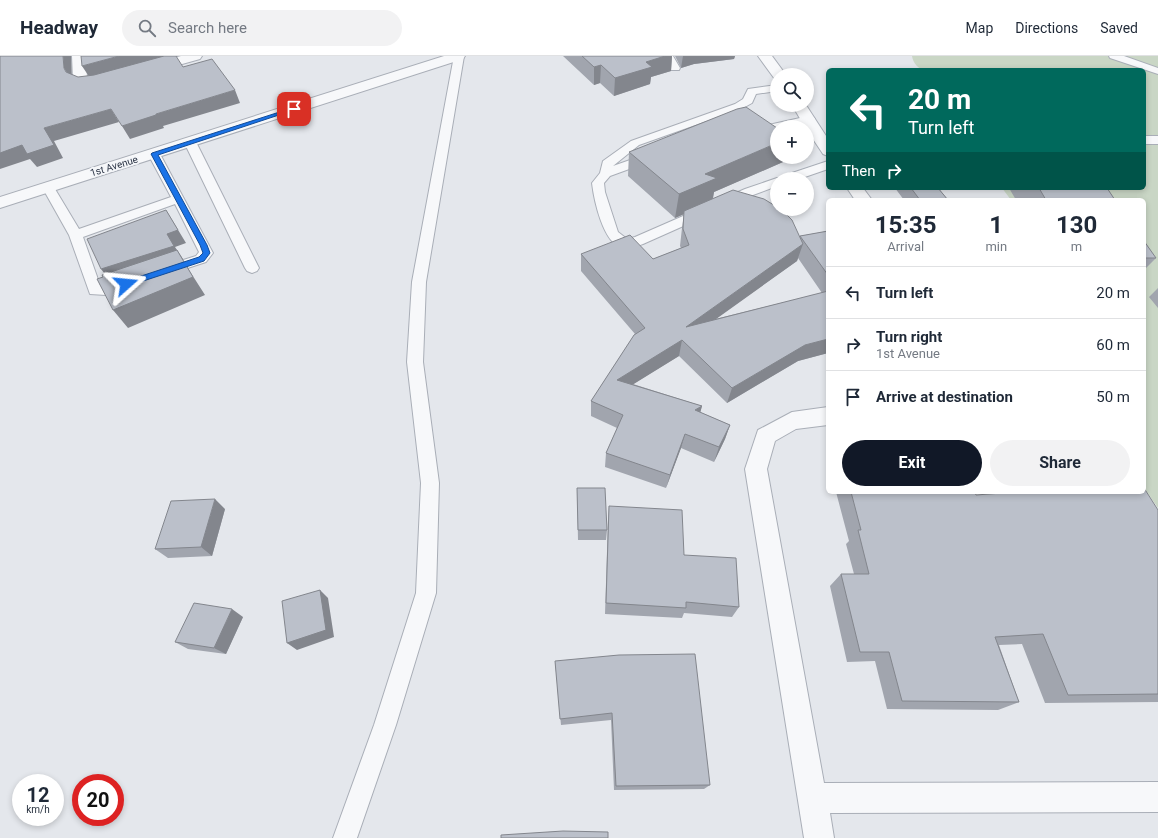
<!DOCTYPE html>
<meta charset="utf-8">
<style>
:root{--surface:#fff;--page:#f2f2f3;--text:#1f2937;--muted:#747a83;--line:#e0e1e3;--accent:#111827}
body{margin:0;font-family:Roboto,sans-serif;background:var(--page);color:var(--text);height:100vh;display:flex;flex-direction:column;font-size:15px;white-space:nowrap}
*{box-sizing:border-box;margin:0}
p{font-size:13px;color:var(--muted)}
.icon{flex:none;width:22px;height:22px;fill:none;stroke:currentColor;stroke-width:2;stroke-linecap:round;stroke-linejoin:round}
.map{position:relative;flex:1;overflow:hidden}
.details{position:absolute;left:826px;top:142px;width:320px;height:296px;display:flex;flex-direction:column;background:var(--surface);border-radius:6px;box-shadow:0 2px 6px #0003}
.details>*{flex:none}
.guide{position:absolute;left:826px;top:12px;width:320px;height:122px;border-radius:6px;box-shadow:0 2px 6px #0003;background:#00695c;color:#fff;overflow:hidden}
.fabs{position:absolute;left:770px;top:12px;display:grid;gap:8px}
.fabs a{display:grid;place-items:center;width:44px;height:44px;border-radius:50%;background:var(--surface);box-shadow:0 2px 6px #0003;font-size:20px}
.speed{position:absolute;left:12px;top:718px;display:flex;gap:8px;font-size:20px;font-weight:700;text-align:center}
.speed>*{display:grid;place-content:center;width:52px;height:52px;border-radius:50%;background:var(--surface);box-shadow:0 2px 6px #0003;line-height:1}
.speed small{font-size:10px;font-weight:400}
.speed .limit{border:6px solid #d22;background:#fff;color:#111}
.pin{position:absolute;display:grid;place-items:center;width:34px;height:34px;color:#fff;margin:-17px;border-radius:8px;box-shadow:0 2px 6px #0006}
.me{position:absolute;width:44px;margin:-22px;rotate:72deg;stroke-linejoin:round;filter:drop-shadow(0 0 3px #0008)}
.turn{display:flex;align-items:center;gap:14px;height:84px;padding:0 16px;font-size:18px}
.turn .icon{width:52px;height:52px;stroke-width:2.5}
.turn b{display:block;font-size:28px;line-height:34px}
.then{display:flex;align-items:center;height:38px;padding:0 16px;background:#0003;gap:8px;font-size:15px}
.eta{display:flex;justify-content:space-evenly;align-items:center;height:68px;text-align:center}
.eta b{font-size:24px;font-weight:700;line-height:28px}
.action{display:flex;gap:8px;margin-top:auto;padding:8px 16px}
.action a{flex:1;height:46px;border-radius:24px;background:var(--accent);color:#fff;font-size:16px;font-weight:700;line-height:46px;text-align:center}
.action a+a{background:var(--page);color:var(--text)}
ul{padding:0;list-style:none}
li{display:flex;align-items:center;gap:12px;height:52px;padding:0 16px;border-top:1px solid var(--line)}
li div{flex:1}
li b{display:block;font-size:15px}
li em{font-style:normal}
header{display:flex;align-items:center;gap:24px;box-sizing:border-box;height:56px;padding:0 20px;background:var(--surface);border-bottom:1px solid var(--line)}
header strong{font-size:19px}
nav{display:flex;gap:22px;margin-inline-start:auto;font-size:14px}
.search{width:280px;height:36px;background:var(--page);display:flex;align-items:center;gap:10px;box-sizing:border-box;padding:0 14px;border-radius:22px;color:var(--muted);font-size:15px}
.map>svg:first-child{display:block}
.green{fill:#c9d6c5}
.lines{fill:none;stroke-linecap:round;stroke-linejoin:round}
.service-casing{stroke:#a9aeb7;stroke-width:2}
.minor-casing{stroke:#a9aeb7;stroke-width:2}
.tertiary-casing{stroke:#a9aeb7;stroke-width:2}
.service{fill:#f7f8fa;fill-rule:evenodd}
.minor{fill:#f7f8fa;fill-rule:evenodd}
.tertiary{fill:#f7f8fa;fill-rule:evenodd}
.wall{fill:#a1a5ae;fill-rule:evenodd}
.shaded-wall{fill:#83868d}
.building{fill:#bbc0ca;stroke:#83868d}
.route{fill:#1a73e8;stroke:#114b97}
.labels{text-anchor:middle;dominant-baseline:central;stroke-width:3.5;stroke-linejoin:round;paint-order:stroke}
.far-street-label{font-size:10px;fill:#2b3445;stroke:#f4f6f9}
</style>
<header>
<strong>Headway</strong>
<div class="search"><svg class="icon" aria-label="search" viewBox="0 0 24 24"><circle cx="10" cy="10" r="6"/><path d="M15 15l6 6"/></svg>Search here</div>
<nav><a>Map</a><a>Directions</a><a>Saved</a></nav>
</header>
<div class="map">
<svg width="1158" height="782" viewBox="0 0 1158 782">
<rect width="100%" height="100%" fill="#e4e7ec"/>
<path class="green" d="M912,0H1158V452L1144,432V144H1011L1002,132H1144V14H925C918,13 913,7 912,0Z"/>
<g class="lines">
<g class="service-casing">
<path id="service" d="M454,0H464L426,226L423,306L439,427L436,537L396,669L357,782H333L374,669L416,537L421,427L407,306L412,226Z
M663,0H673L680,12L679,14H671Z
M1109,0H1124L1158,12V18L1110,2Z
M777,29V35L756,38L752,47L743,52L639,89L613,110L650,97L654,98L656,101L654,104L610,120L604,127L605,136L618,176L627,183L635,181L745,133L777,122L780,123H777V130L753,139L643,188C637,190 628,193 622,192C603,187 594,144 592,127L600,117L603,105L631,85L735,48L743,43L748,33Z
M809,60L813,61L815,63L813,65L788,71H777V74C769,75 757,76 749,73L747,71L749,69L773,68Z
M1144,80H1158V88H1144Z
M190,82L194,84L196,86L259,212L257,215L252,217L247,215L245,212L184,86L186,84Z
M154,94L158,95L160,98L213,197L206,206L163,220L158,218L156,215L158,212L196,200L199,196L175,148L83,181L100,229C111,229 120,222 130,224L132,228L130,232L106,239L90,238L69,179L42,131L44,128H52L79,173L171,141L148,98L150,95Z
M828,105V113L799,123H781L783,120Z"/>
</g>
<g class="minor-casing">
<path id="minor" d="M72,0H86L87,22L89,23L105,21L110,22L112,25L110,28C98,31 82,36 73,24Z
M181,0H202L200,3L150,17L145,16L143,13L145,10Z
M758,0H772L786,19H777V23L774,22Z
M792,49H806L828,83V100L823,98L807,74V71H805Z
M847,132H863L872,144H855Z
M828,351V369L796,373L775,385L767,413L824,727L1158,726V756L830,757L834,782H804L745,413L758,374L792,356Z"/>
</g>
<g class="tertiary-casing">
<path id="tertiary" d="M444,0H465L463,3L0,152V141Z"/>
</g>
<use href="#service" class="service"/>
<use href="#minor" class="minor"/>
<use href="#tertiary" class="tertiary"/>
</g>
<path class="wall" d="M563,0H672L671,15L651,21L650,28L614,40L600,27L594,29Z
M675,0H735L734,3L694,8L681,12Z
M629,96L783,106L714,136L713,143L800,181V180L828,175V297L798,305L727,347L679,300L633,328L702,350L700,356L730,369L725,383L714,406L681,392L666,432L605,411L606,397L617,372L591,360V345L635,278L581,215V198L653,203L681,192L680,190L682,172L684,158L675,162L628,120ZM798,202L822,237L715,263L797,205Z
M895,132H938L948,144H904Z
M1009,132H1107L1115,144H1016Z
M1144,185L1156,202L1144,214Z
M1158,232V252L1149,241Z
M577,432L607,474L606,484H578Z
M836,436H975L976,439L1158,454V646L1045,647L1022,588L999,589L1019,646L998,654L887,653L875,605L847,606L830,530L841,518H854L846,488L849,485Z
M609,450L684,499L739,551L732,561L684,557L682,562L605,558L608,464Z
M225,453L212,500L168,502L155,493Z
M243,561L226,598L188,593L175,586Z
M555,605L710,729L704,733L614,734L611,664L561,669Z"/>
<path class="shaded-wall" d="M63,0H71L72,25L64,12Z
M119,0H174L90,22L82,10Z
M665,0H672L671,15L651,21L650,28L614,40L615,22L646,6Z
M683,0H735L734,3L694,8L681,12Z
M601,9L600,27L594,29V11Z
M235,34L240,47L163,70L164,72L130,83L122,70L156,58Z
M111,53L119,66L54,85L63,102L37,111L30,103L0,113V97L44,72Z
M777,87V101H785L783,106L714,136L712,146L675,162L679,138L705,118Z
M166,154L186,187L175,191L183,203H182L205,239L128,272L113,254L111,226L101,213L167,178Z
M803,188L797,205L684,286L686,271Z
M828,283V297L798,305L727,347L732,332L805,289Z
M682,284L679,300L616,339L617,324Z
M702,350L698,365L695,354Z
M730,369L725,383L714,406L719,391Z
M685,378L681,392L666,432L670,419Z
M215,443L225,453L212,500L201,491Z
M320,534L328,542L334,581L297,594L287,587Z
M232,553L243,561L226,598L214,592Z"/>
<path class="building" d="M0,0H63L64,12L66,16L78,21L94,19L164,0H176L183,11L212,3L235,34L156,58V59L122,70L111,53L44,72L54,89L27,98L22,89L0,97Z
M81,0H119L82,10Z
M582,0H665L646,6L652,11L615,22L601,9L594,11Z
M746,51L777,72V87L705,118L717,122L679,138L629,96L737,53Z
M911,132H938L948,144H920Z
M1039,132H1107L1115,144H1046Z
M733,134L764,143L777,151V153H780L784,156L792,164L803,188L686,271L828,235V283L805,289L732,332L682,284L617,324L702,350L695,354L730,369L719,391L685,378L670,419L606,397L623,359L591,345L634,279L645,272L581,198L630,179L653,203L689,189L683,173L684,155Z
M166,154L178,174L167,178L174,190L101,213L87,183Z
M828,175V219L800,180Z
M1144,185L1156,202H1144Z
M177,194L193,221L113,254L97,223L103,221L102,219Z
M577,432H605L607,474H578Z
M1144,432L1158,454V638L1068,639L1043,578L995,581L1019,646L902,645L889,596H860L841,518H869L858,474H861L851,436H975L976,439L1015,436H1144Z
M215,443L201,491L155,493L171,445Z
M609,450L682,454L684,499L736,502L739,551L686,546V552L606,547Z
M320,534L326,574L287,587L282,545Z
M194,547L232,553L214,592L175,586Z
M695,598L710,729L616,730L612,657L560,663L555,605L619,599Z
M563,775L608,776V782H501V779Z"/>
<path class="route" d="M292,52L297,53L158,99L207,189L210,197L204,205L128,230H123V226L199,201L203,197L200,189L151,98L152,97Z"/>
<g class="labels">
<g class="far-street-label">
<text transform="translate(114 110) rotate(-17)">1st Avenue</text>
</g>
</g>
</svg>
<div class="fabs">
<a><svg class="icon" aria-label="search" viewBox="0 0 24 24"><circle cx="10" cy="10" r="6"/><path d="M15 15l6 6"/></svg></a>
<a>+</a>
<a>−</a>
</div>
<div class="speed"><div>12<small>km/h</small></div><div class="limit">20</div></div>
<div class="pin" style="left:294px;top:53px;background:#d93025"><svg class="icon" aria-label="arrive" viewBox="0 0 24 24"><path d="M6 21V4h12l-3 4 3 4H6"/></svg></div>
<svg class="me" style="left:126px;top:228px" viewBox="-20 -20 40 40"><path d="M0-17L14 15 0 8-14 15z" fill="#1a73e8" stroke="#fff" stroke-width="4"/></svg>
<div class="guide">
<div class="turn"><svg class="icon" aria-label="left" viewBox="0 0 24 24"><path d="M17 20v-9H6M10 6l-5 5 5 5"/></svg><div><b>20 m</b>Turn left</div></div>
<div class="then">Then<svg class="icon" aria-label="right" viewBox="0 0 24 24"><path d="M7 20v-9h11M14 6l5 5-5 5"/></svg></div>
</div>
<section class="details">
<div class="eta">
<div><b>15:35</b><p>Arrival</p></div>
<div><b>1</b><p>min</p></div>
<div><b>130</b><p>m</p></div>
</div>
<ul>
<li><svg class="icon" aria-label="left" viewBox="0 0 24 24"><path d="M17 20v-9H6M10 6l-5 5 5 5"/></svg><div><b>Turn left</b></div><em>20 m</em></li>
<li><svg class="icon" aria-label="right" viewBox="0 0 24 24"><path d="M7 20v-9h11M14 6l5 5-5 5"/></svg><div><b>Turn right</b><p>1st Avenue</p></div><em>60 m</em></li>
<li><svg class="icon" aria-label="arrive" viewBox="0 0 24 24"><path d="M6 21V4h12l-3 4 3 4H6"/></svg><div><b>Arrive at destination</b></div><em>50 m</em></li>
</ul>
<div class="action"><a>Exit</a><a>Share</a></div>
</section>
</div>
